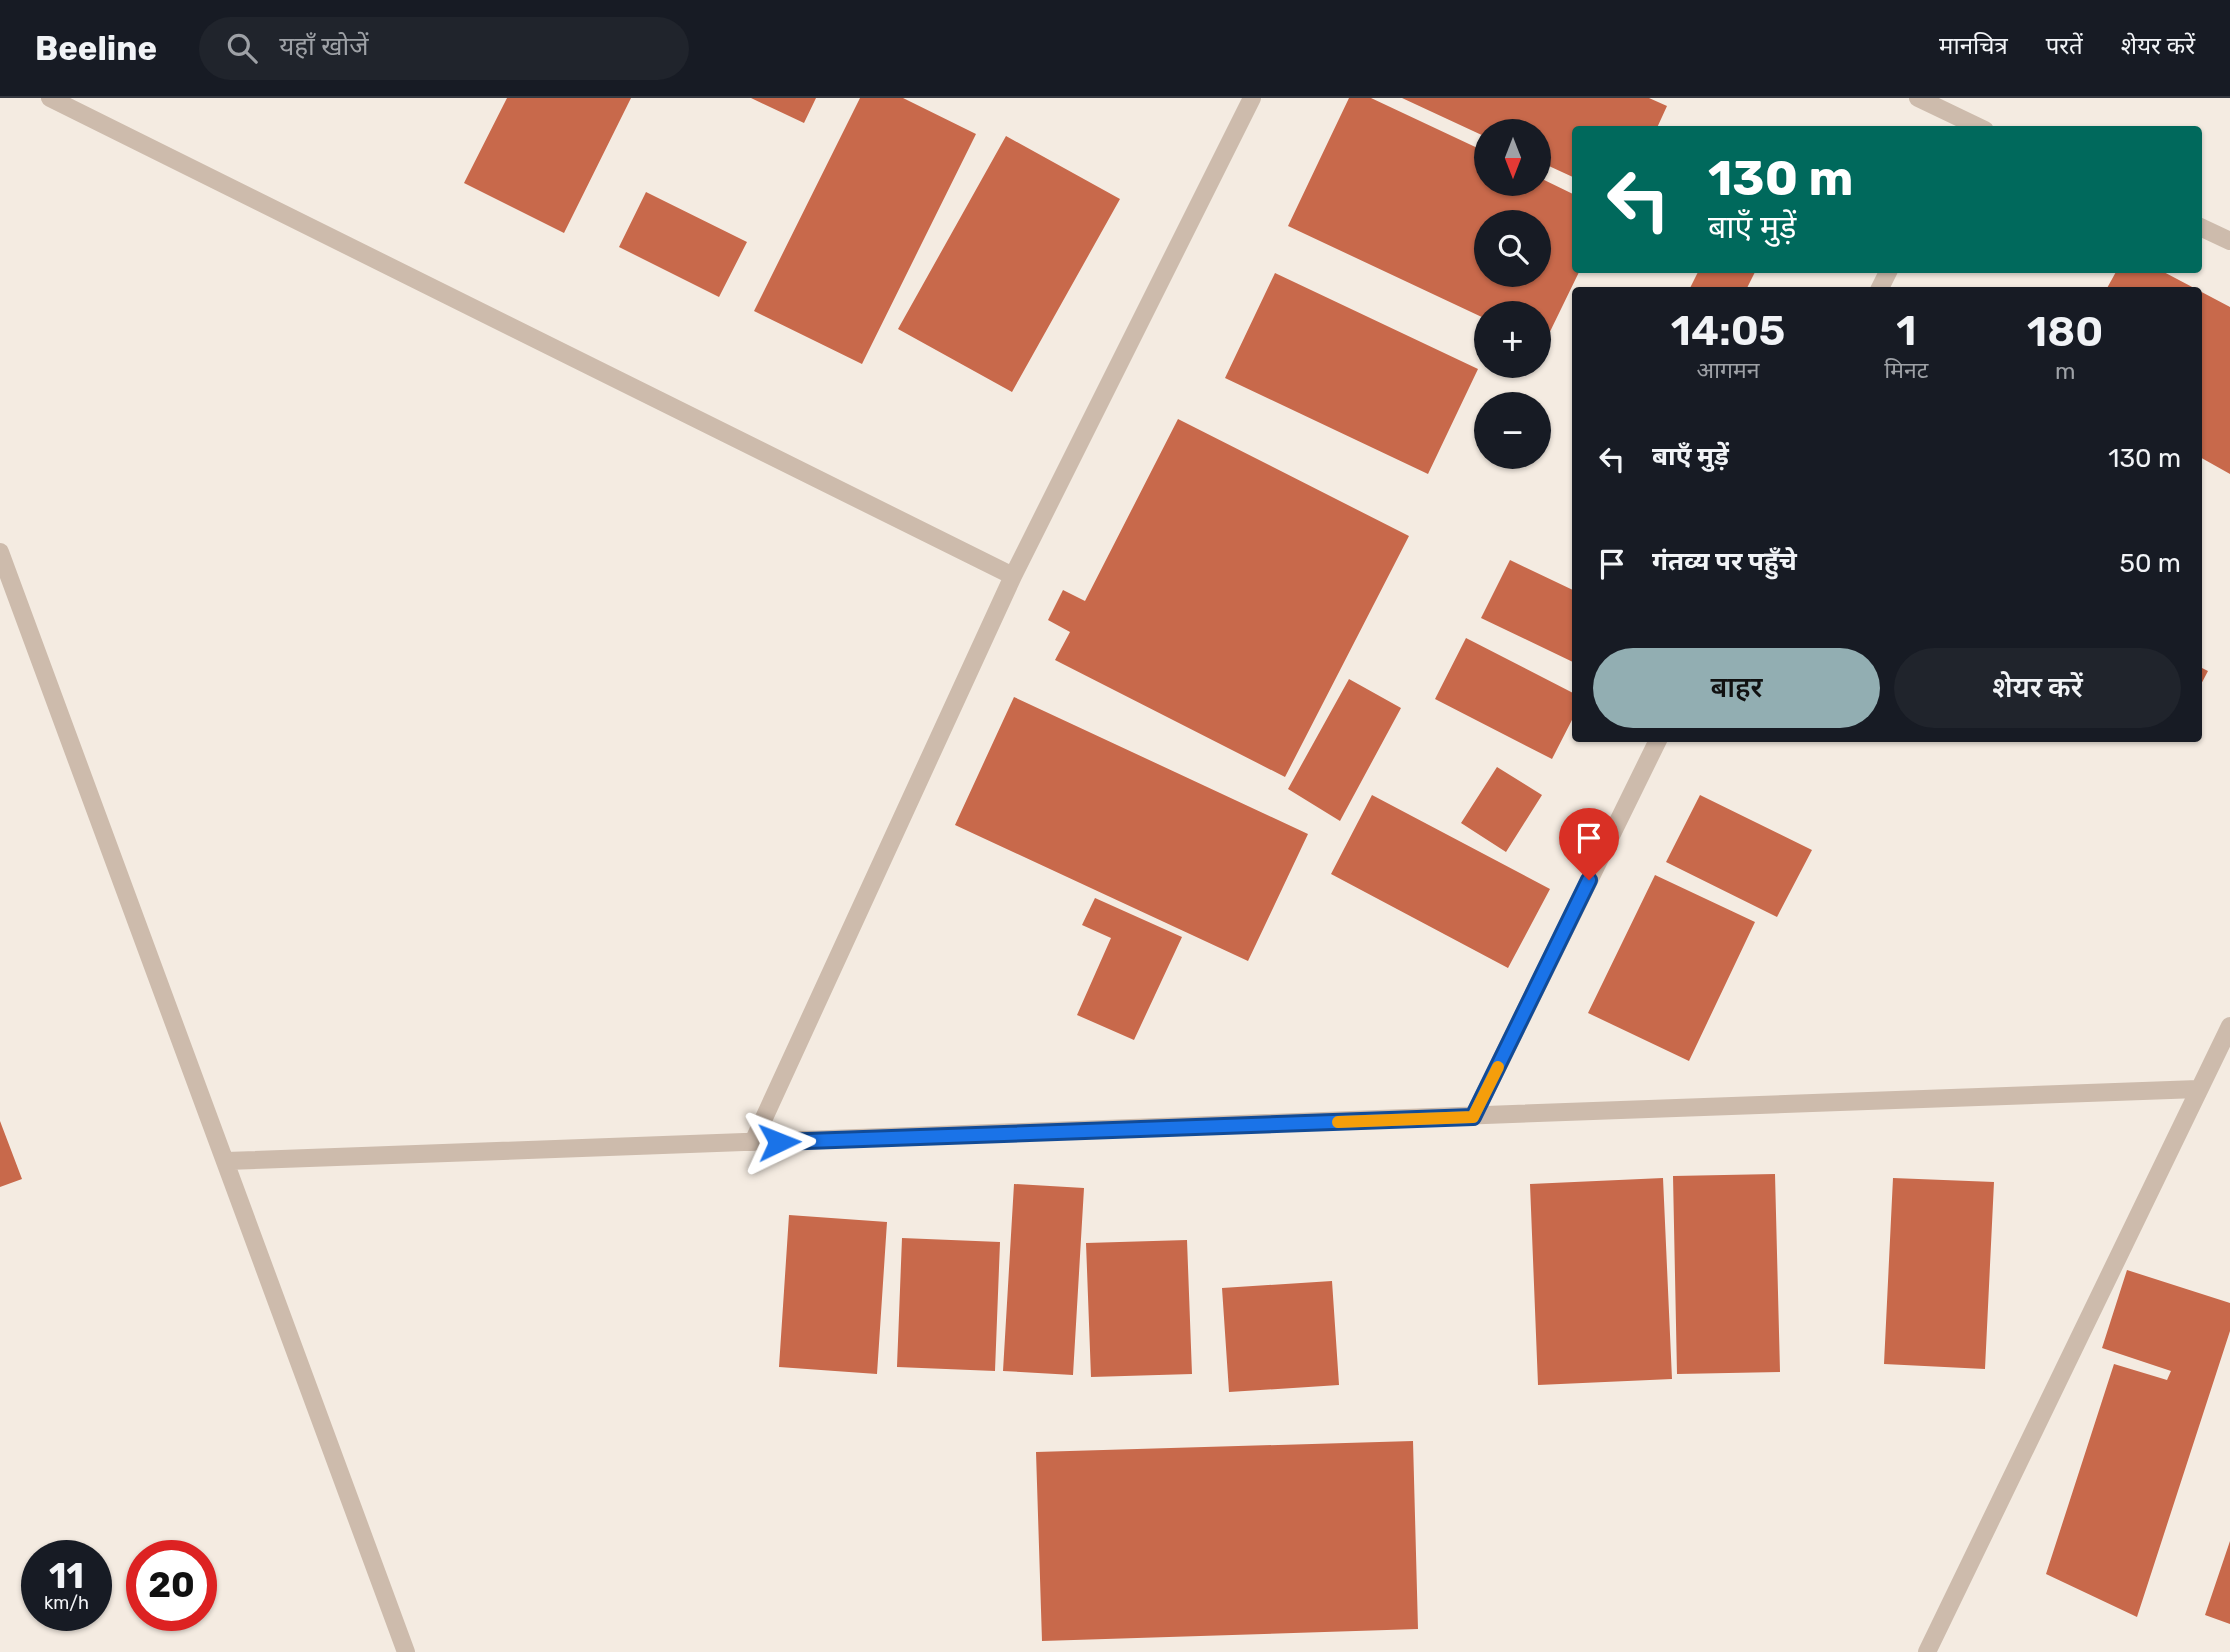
<!DOCTYPE html>
<html lang="hi">
<meta charset="utf-8">
<style>
:root{--surface:#171b24;--page:#20242c;--text:#f1f3f6;--muted:#9ea1a6;--line:#363941;--accent:#92aeb2}
body{margin:0;font-family:Rubik,"Noto Sans Devanagari",sans-serif;background:var(--page);color:var(--text);height:100vh;display:flex;flex-direction:column;font-size:26px;white-space:nowrap}
*{box-sizing:border-box;margin:0}
p{font-size:23px;color:var(--muted)}
.icon{flex:none;width:38px;height:38px;fill:none;stroke:currentColor;stroke-width:2;stroke-linecap:round;stroke-linejoin:round}
.map{position:relative;flex:1;overflow:hidden}
.side{position:absolute;left:1572px;top:189px;width:630px;height:455px;display:flex;flex-direction:column;background:var(--surface);border-radius:7px;box-shadow:0 2px 5px #0004}
.side>*{flex:none}
.hud{position:absolute;left:1572px;top:28px;width:630px;height:147px;border-radius:7px;box-shadow:0 2px 5px #0004;background:#00695c;color:#fff;overflow:hidden}
.needle{width:46px;rotate:180deg}
.tools{position:absolute;left:1474px;top:21px;display:grid;gap:14px}
.tools a{display:grid;place-items:center;width:77px;height:77px;border-radius:50%;background:var(--surface);box-shadow:0 2px 5px #0004;font-size:35px}
.speed{position:absolute;left:21px;top:1442px;display:flex;gap:14px;font-size:35px;font-weight:700;text-align:center}
.speed>*{display:grid;place-content:center;width:91px;height:91px;border-radius:50%;background:var(--surface);box-shadow:0 2px 5px #0004;line-height:1}
.speed small{font-size:18px;font-weight:400}
.speed .limit{border:10px solid #d22;background:#fff;color:#111}
.pin{position:absolute;display:grid;place-items:center;width:60px;height:60px;color:#fff;margin:-72px -30px;border-radius:50% 50% 50% 0;rotate:-45deg;box-shadow:0 0 7px #0007}
.pin .icon{rotate:45deg}
.me{position:absolute;width:77px;margin:-38px;rotate:88deg;stroke-linejoin:round;filter:drop-shadow(0 0 5px #0008)}
.turn{display:flex;align-items:center;gap:24px;height:147px;padding:0 21px;font-size:32px}
.turn .icon{width:91px;height:91px;stroke-width:2.5}
.turn b{display:block;font-size:49px;line-height:60px}
.eta{display:flex;justify-content:space-evenly;align-items:center;height:119px;text-align:center}
.eta b{font-size:42px;font-weight:600;line-height:49px}
.button{display:flex;gap:14px;margin-top:auto;padding:14px 21px}
.button a{flex:1;height:80px;border-radius:42px;background:var(--accent);color:#111;font-size:28px;font-weight:600;line-height:80px;text-align:center}
.button a+a{background:var(--page);color:var(--text)}
ul{padding:0;list-style:none}
li{display:flex;align-items:center;gap:21px;height:105px;padding:0 21px}
li div{flex:1}
li b{display:block;font-size:26px}
li em{font-style:normal}
header{display:flex;align-items:center;gap:42px;box-sizing:border-box;height:98px;padding:0 35px;background:var(--surface);border-bottom:2px solid var(--line)}
header strong{font-size:33px}
nav{display:flex;gap:38px;margin-inline-start:auto;font-size:24px}
.search{width:490px;height:63px;background:var(--page);display:flex;align-items:center;gap:18px;box-sizing:border-box;padding:0 24px;border-radius:38px;color:var(--muted);font-size:26px}
.map>svg:first-child{display:block}
.building{fill:#c8694b;fill-rule:evenodd}
.lines{fill:none;stroke-linecap:round;stroke-linejoin:round}
.minor{stroke:#cdbbac;stroke-width:18}
.route-casing{stroke:#114b97;stroke-width:18}
.route{stroke:#1a73e8;stroke-width:12}
.slow{stroke:#f59e0b;stroke-width:12}
</style>
<header>
<strong>Beeline</strong>
<div class="search"><svg class="icon" aria-label="search" viewBox="0 0 24 24"><circle cx="10" cy="10" r="6"/><path d="M15 15l6 6"/></svg>यहाँ खोजें</div>
<nav><a>मानचित्र</a><a>परतें</a><a>शेयर करें</a></nav>
</header>
<div class="map">
<svg width="2230" height="1554" viewBox="0 0 2230 1554">
<rect width="100%" height="100%" fill="#f4ebe1"/>
<path class="building" d="M507,0H631L564,135L464,85Z
M751,0H816L804,25Z
M860,0H903L976,36L862,266L754,213Z
M1349,0H1371L1486,54V86H1538V79L1575,97V172H1580L1543,248L1538,246V215H1486V221L1288,128ZM1486,124H1538V177H1486Z
M1402,0H1649L1667,8L1656,32H1575V80L1538,63V33H1486V39Z
M1006,38L1120,101L1012,294L898,231Z
M646,94L747,144L719,199L619,149Z
M1699,172H1756L1746,192H1689Z
M2117,172H2160L2230,209V376L2198,358V192H2106Z
M1275,175L1478,271L1428,376L1225,280Z
M1178,321L1409,438L1285,679L1055,562L1070,534L1048,522L1063,492L1085,503Z
M1510,462L1575,493V565L1481,520Z
M1466,540L1575,596V616L1552,661L1435,601Z
M2198,568L2208,573L2198,592Z
M1349,581L1401,610L1340,723L1288,691Z
M1014,599L1308,736L1248,863L955,727Z
M1497,669L1542,697L1506,754L1461,725Z
M1372,697L1550,791L1508,870L1331,776Z
M1700,697L1812,752L1777,819L1666,764Z
M1655,777L1755,824L1689,963L1588,915Z
M1095,800L1182,839L1134,942L1077,917L1111,840L1082,827Z
M0,1023L22,1081L0,1089Z
M1775,1076L1780,1274L1677,1276L1673,1078Z
M1663,1080L1672,1281L1538,1287L1530,1086Z
M1893,1080L1994,1084L1985,1271L1884,1266Z
M1014,1086L1084,1090L1073,1277L1003,1273Z
M789,1117L887,1124L877,1276L779,1269Z
M902,1140L1000,1144L995,1273L897,1269Z
M1187,1142L1192,1276L1091,1279L1086,1145Z
M2127,1172L2230,1205V1233L2137,1519L2046,1476L2114,1266L2167,1282L2171,1273L2102,1250Z
M1332,1183L1339,1287L1229,1294L1222,1190Z
M1413,1343L1418,1531L1042,1543L1036,1354Z
M2230,1443V1526L2205,1517Z"/>
<g class="lines">
<path class="minor" d="M50,0L1013,478L1252,0
M1918,0L1985,32
M2198,128L2230,143
M1879,192L1889,172
M0,454L406,1554
M1473,1019L1659,640
M753,1044L1013,478
M226,1063L2198,991
M1927,1554L2230,928"/>
</g>
<g class="lines">
<g class="route-casing">
<path id="route" d="M779,1044L1473,1019L1589,782"/>
</g>
<use href="#route" class="route"/>
<path class="slow" d="M1338,1024L1473,1019L1498,969"/>
</g>
</svg>
<div class="tools">
<a><svg class="needle" viewBox="-14 -14 28 28"><path d="M0-13l5 13h-10z" fill="#e53935"/><path d="M0 13l5-13h-10z" fill="#9ea1a6"/></svg></a>
<a><svg class="icon" aria-label="search" viewBox="0 0 24 24"><circle cx="10" cy="10" r="6"/><path d="M15 15l6 6"/></svg></a>
<a>+</a>
<a>−</a>
</div>
<div class="speed"><div>11<small>km/h</small></div><div class="limit">20</div></div>
<div class="pin" style="left:1589px;top:782px;background:#d93025"><svg class="icon" aria-label="arrive" viewBox="0 0 24 24"><path d="M6 21V4h12l-3 4 3 4H6"/></svg></div>
<svg class="me" style="left:779px;top:1044px" viewBox="-20 -20 40 40"><path d="M0-17L14 15 0 8-14 15z" fill="#1a73e8" stroke="#fff" stroke-width="4"/></svg>
<div class="hud">
<div class="turn"><svg class="icon" aria-label="left" viewBox="0 0 24 24"><path d="M17 20v-9H6M10 6l-5 5 5 5"/></svg><div><b>130 m</b>बाएँ मुड़ें</div></div>
</div>
<section class="side">
<div class="eta">
<div><b>14:05</b><p>आगमन</p></div>
<div><b>1</b><p>मिनट</p></div>
<div><b>180</b><p>m</p></div>
</div>
<ul>
<li><svg class="icon" aria-label="left" viewBox="0 0 24 24"><path d="M17 20v-9H6M10 6l-5 5 5 5"/></svg><div><b>बाएँ मुड़ें</b></div><em>130 m</em></li>
<li><svg class="icon" aria-label="arrive" viewBox="0 0 24 24"><path d="M6 21V4h12l-3 4 3 4H6"/></svg><div><b>गंतव्य पर पहुँचे</b></div><em>50 m</em></li>
</ul>
<div class="button"><a>बाहर</a><a>शेयर करें</a></div>
</section>
</div>
